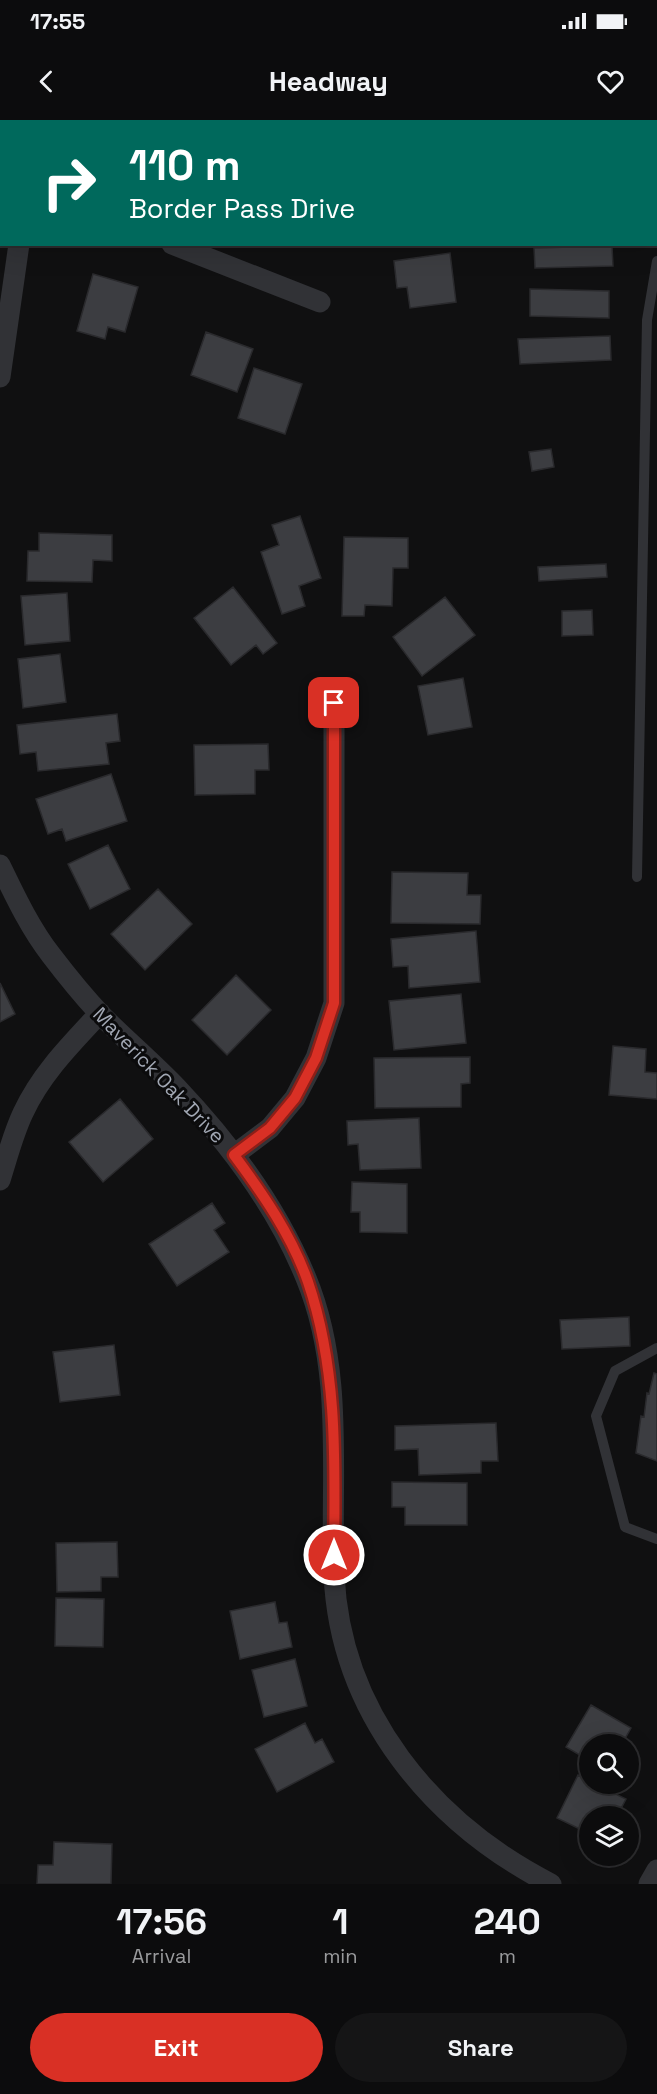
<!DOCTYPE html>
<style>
:root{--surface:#0c0c0d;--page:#151516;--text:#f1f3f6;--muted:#9a9b9d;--line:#2c2c2e;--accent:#d93025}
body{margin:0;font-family:"Space Grotesk",sans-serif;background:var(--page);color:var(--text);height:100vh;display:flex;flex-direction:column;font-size:22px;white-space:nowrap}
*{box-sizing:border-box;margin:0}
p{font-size:20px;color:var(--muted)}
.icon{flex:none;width:33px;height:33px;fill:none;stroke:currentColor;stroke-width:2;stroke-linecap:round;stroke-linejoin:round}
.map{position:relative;height:1764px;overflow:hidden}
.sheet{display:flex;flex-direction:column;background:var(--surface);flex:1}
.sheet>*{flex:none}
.top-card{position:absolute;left:0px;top:0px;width:657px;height:126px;box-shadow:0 6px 24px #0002,0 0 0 2px var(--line);background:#00695c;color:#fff;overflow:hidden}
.tools{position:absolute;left:579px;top:1614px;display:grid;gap:12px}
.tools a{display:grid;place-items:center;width:60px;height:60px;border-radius:50%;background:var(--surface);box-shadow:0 6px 24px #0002,0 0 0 2px var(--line);font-size:30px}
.pin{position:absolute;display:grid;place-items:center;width:51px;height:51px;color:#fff;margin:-26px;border-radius:12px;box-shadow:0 3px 9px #0006}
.me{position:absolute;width:66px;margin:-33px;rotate:0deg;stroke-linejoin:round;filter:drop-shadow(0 0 4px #0008)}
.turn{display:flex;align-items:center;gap:21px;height:126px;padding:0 30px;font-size:27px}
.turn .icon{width:78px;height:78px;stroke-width:2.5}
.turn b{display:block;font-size:42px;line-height:51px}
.eta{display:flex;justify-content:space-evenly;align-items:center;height:102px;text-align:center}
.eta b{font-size:36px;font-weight:700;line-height:42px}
.primary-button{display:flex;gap:12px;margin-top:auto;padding:12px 30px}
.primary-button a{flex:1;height:69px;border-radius:36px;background:var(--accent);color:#fff;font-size:24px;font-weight:700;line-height:69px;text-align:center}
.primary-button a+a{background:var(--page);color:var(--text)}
.status{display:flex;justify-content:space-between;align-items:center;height:42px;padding:0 30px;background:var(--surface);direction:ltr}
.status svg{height:16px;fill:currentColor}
header{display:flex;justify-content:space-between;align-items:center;height:78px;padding:0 30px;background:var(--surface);font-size:27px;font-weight:700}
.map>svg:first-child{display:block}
.building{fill:#3c3d41;stroke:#2a2a2d;stroke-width:1.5}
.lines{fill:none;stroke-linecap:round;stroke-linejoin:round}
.service{stroke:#313236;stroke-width:10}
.minor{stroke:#313236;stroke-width:21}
.secondary{stroke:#3f4146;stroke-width:28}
.route-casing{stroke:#8d1f18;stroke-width:15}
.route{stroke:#d93025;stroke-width:10}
.labels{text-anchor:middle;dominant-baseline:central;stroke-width:6;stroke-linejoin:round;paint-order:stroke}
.street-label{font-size:20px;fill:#a1a7b3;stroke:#0b0b0c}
</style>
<div class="status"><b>17:55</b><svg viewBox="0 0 49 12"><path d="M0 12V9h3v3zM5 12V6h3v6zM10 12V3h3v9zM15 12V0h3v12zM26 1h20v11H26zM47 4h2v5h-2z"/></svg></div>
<header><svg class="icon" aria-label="back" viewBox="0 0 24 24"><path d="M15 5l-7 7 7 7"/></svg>Headway<svg class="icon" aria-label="heart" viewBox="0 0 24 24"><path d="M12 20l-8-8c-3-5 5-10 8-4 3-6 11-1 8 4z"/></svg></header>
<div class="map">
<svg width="657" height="1764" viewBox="0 0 657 1764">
<rect width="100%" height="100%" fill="#101011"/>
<path class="building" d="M612,126L613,146L535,148L534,128Z
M450,133L456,182L410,188L407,167L397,168L394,141Z
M93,154L138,167L125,212L108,207L105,219L77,211Z
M530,169L609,171V198L530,196Z
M206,212L253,229L237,272L191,255Z
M610,216L611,240L520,244L518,219Z
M254,248L302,264L285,314L238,298Z
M551,329L554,347L532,351L529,332Z
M300,396L321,458L299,466L305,486L282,494L261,432L279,425L272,405Z
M39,413L112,415V441L93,440L92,462L27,461L28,431H39Z
M344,417L408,418V448H393L392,486L365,485L364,496H342Z
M606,444L607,457L539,461L538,447Z
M233,467L277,523L263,534L256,525L231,545L194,498Z
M67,473L70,521L25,525L21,476Z
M445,477L475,515L422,556L393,517Z
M592,490L593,515L562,516V491Z
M60,534L66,582L23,588L18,539Z
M463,558L472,607L428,615L418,566Z
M117,594L120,621L106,623L109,644L38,651L36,632L20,634L17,605Z
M268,624L269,650H255V674L195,675L194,625Z
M111,654L127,701L66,721L62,709L48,714L36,679Z
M108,725L130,769L90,789L68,744Z
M392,752L468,753L467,775H481L480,804L391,803Z
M158,769L192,804L145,850L111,814Z
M476,811L480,862L409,868L408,846L393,847L391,819Z
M236,855L271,890L227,935L192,900Z
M0,863L15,894L0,902Z
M461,874L466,923L394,930L389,881Z
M613,926L646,929L645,952L657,953V979L609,975Z
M470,937V963L461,964V987L375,988L374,938Z
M120,979L153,1019L103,1062L69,1022Z
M419,998L421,1048L360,1050L358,1024L348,1025L347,1001Z
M352,1062L407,1064V1113L360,1112V1092H351Z
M212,1083L225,1103L214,1110L229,1132L177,1166L149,1124Z
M629,1197L630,1226L562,1229L560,1200Z
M114,1225L120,1275L60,1282L53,1232Z
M654,1253L657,1254V1341L636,1333L641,1296L644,1297L647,1273L649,1274Z
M496,1303L498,1341H481V1353L419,1355L418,1329L395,1330V1306Z
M392,1362L467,1363V1405H405V1387H392Z
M117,1422L118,1457H101V1471L57,1472L56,1423Z
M56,1478L104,1479L103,1527L55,1526Z
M275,1482L279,1503L287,1502L292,1527L240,1539L230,1491Z
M295,1539L307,1586L264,1597L252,1550Z
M591,1585L631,1608L622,1624H590V1641L566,1627Z
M305,1603L315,1623L322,1619L334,1642L277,1672L255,1629Z
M578,1655L590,1661V1664H595L626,1679L617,1696H590V1714L557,1698Z
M54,1722L112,1724L111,1764H37L38,1745H53Z"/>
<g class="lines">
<path class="service" d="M637,757L647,200L657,141
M657,1228L615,1251L596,1296L625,1407L657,1419"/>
<path class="minor" d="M40,2V0
M0,63L2,64
M172,124L320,182
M0,257L19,124
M0,745C15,776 30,808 51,835C67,856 84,877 102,896C126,920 153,943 177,968C230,1024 277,1087 306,1158C345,1252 330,1356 334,1454C340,1593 432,1703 551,1764
M234,1035L270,1008L295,978L316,938L334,883V583
M0,1060C7,1038 13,1014 23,993C41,954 71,924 100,893
M649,1764L657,1750"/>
<path class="secondary" d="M507,0L511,2
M656,58L657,59"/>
</g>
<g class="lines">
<g class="route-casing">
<path id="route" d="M334,583V883L316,938L295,978L270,1008L234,1035C263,1074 292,1116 308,1162C338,1250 335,1343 334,1435"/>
</g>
<use href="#route" class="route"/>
</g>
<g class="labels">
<g class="street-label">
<text transform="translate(159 955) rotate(46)">Maverick Oak Drive</text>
</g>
</g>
</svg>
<div class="tools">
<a><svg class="icon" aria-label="search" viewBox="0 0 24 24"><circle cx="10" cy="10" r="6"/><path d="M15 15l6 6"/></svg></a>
<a><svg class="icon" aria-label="layers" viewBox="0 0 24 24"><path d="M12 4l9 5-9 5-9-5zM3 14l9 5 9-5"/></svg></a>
</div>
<div class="pin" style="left:334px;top:583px;background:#d93025"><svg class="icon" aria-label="arrive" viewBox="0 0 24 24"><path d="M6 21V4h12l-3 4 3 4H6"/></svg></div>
<svg class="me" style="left:334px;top:1435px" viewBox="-20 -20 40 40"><circle r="17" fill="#d93025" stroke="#fff" stroke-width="3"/><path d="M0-11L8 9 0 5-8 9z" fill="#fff"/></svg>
<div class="top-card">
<div class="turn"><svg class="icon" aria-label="right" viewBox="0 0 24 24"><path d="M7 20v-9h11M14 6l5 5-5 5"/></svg><div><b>110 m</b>Border Pass Drive</div></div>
</div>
</div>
<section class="sheet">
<div class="eta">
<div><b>17:56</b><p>Arrival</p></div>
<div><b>1</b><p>min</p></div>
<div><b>240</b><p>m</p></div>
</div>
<div class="primary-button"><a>Exit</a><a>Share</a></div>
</section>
